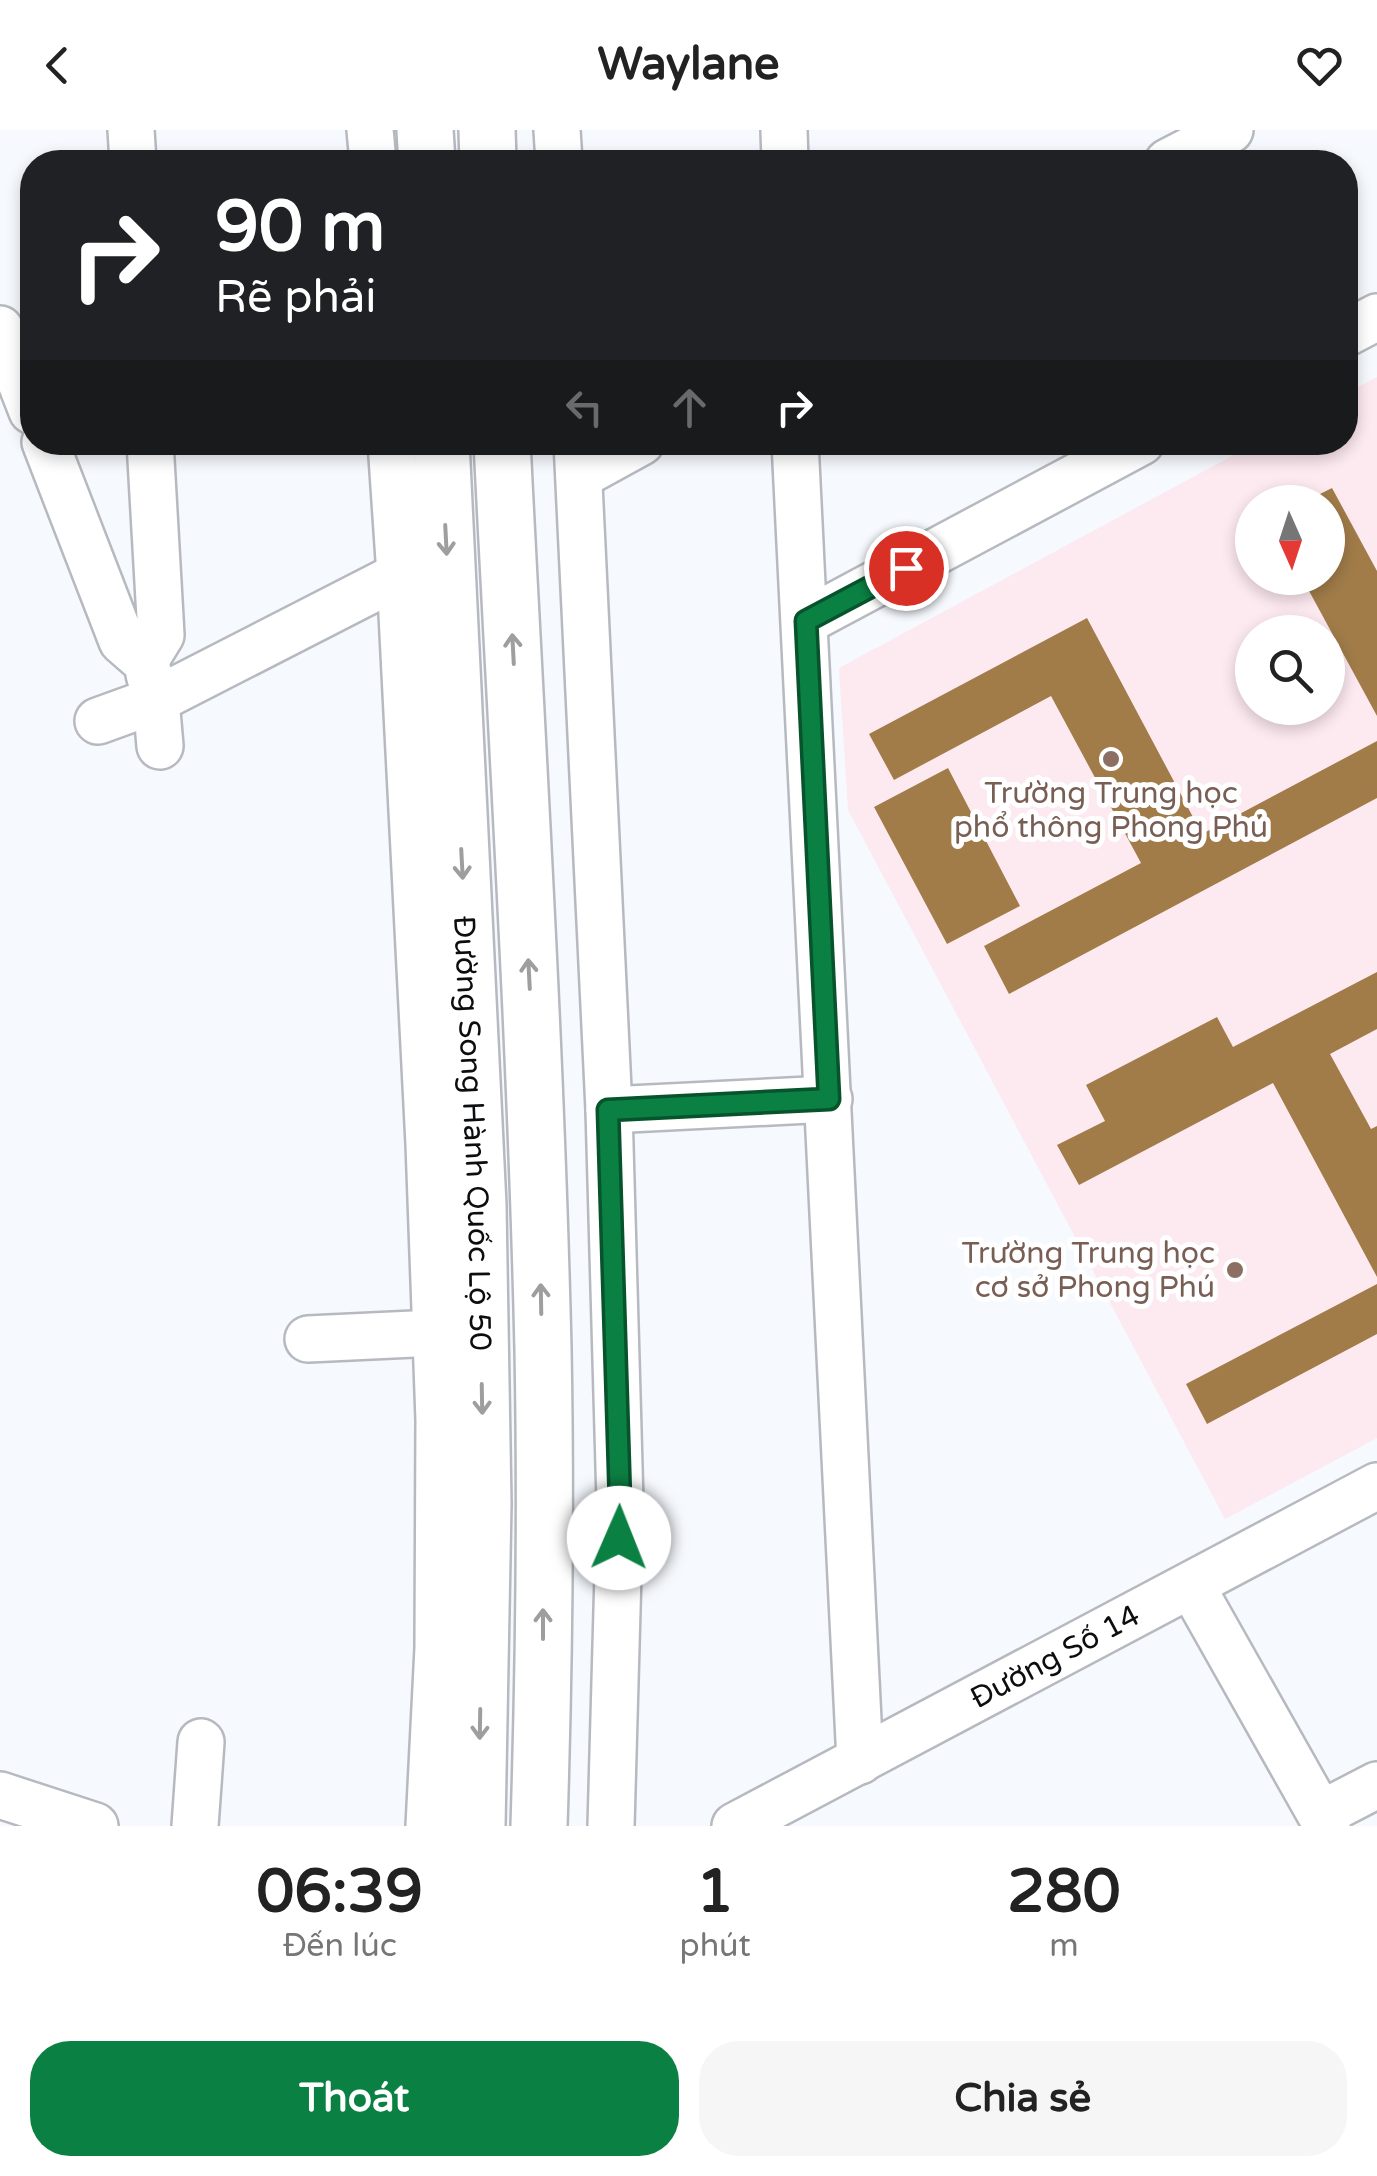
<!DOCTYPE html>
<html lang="vi">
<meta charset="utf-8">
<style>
:root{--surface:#fff;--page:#f6f6f6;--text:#222;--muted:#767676;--accent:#0b8043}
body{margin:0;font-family:"Varela Round",sans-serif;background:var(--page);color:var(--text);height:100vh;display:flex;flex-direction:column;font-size:38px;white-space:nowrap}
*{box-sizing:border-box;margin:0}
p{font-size:32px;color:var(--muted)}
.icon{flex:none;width:55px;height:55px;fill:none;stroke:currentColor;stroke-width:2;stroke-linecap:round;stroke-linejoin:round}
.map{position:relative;height:1696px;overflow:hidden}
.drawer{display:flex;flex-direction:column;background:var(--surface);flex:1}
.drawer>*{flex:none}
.top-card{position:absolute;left:20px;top:20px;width:1338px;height:305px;border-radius:40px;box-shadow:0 5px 15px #0003;background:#202124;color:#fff;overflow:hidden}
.needle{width:65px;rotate:177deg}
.tools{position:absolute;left:1235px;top:355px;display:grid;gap:20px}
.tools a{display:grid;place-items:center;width:110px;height:110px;border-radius:50%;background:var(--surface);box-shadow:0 5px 15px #0003;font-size:50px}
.pin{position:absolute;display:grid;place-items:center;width:85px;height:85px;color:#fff;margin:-42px;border:5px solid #fff;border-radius:50%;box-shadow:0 2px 10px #0007}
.me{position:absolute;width:110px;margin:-55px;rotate:1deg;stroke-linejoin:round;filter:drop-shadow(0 0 8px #0008)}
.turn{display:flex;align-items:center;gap:35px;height:210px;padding:0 30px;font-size:45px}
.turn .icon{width:130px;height:130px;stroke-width:2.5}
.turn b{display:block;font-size:70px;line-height:85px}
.lanes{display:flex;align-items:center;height:95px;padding:0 30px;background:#0003;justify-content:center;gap:50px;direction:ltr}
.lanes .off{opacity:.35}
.eta{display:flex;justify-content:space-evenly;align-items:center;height:170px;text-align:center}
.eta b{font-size:60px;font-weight:700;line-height:70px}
.action{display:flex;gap:20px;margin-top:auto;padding:20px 30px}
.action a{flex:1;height:115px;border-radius:40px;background:var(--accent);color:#fff;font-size:40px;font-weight:700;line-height:115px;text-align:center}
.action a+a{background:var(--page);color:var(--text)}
header{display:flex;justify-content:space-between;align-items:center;height:130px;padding:0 30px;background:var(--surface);font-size:45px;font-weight:700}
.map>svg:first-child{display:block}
.education{fill:#fde9f0;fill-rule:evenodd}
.building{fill:#a17c49}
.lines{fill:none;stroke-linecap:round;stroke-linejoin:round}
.minor-casing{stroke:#b6bac0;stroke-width:50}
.major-casing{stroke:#b6bac0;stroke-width:60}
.minor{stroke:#fff;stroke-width:45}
.major{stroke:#fff;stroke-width:55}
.oneway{stroke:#9e9e9f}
.route-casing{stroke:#07532c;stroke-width:25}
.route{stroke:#0b8043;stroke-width:18}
.education-dot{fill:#8d6e63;stroke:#fff;stroke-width:4}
.labels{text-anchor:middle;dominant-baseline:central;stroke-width:10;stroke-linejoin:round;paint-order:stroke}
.education-label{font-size:30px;fill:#785e54;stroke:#fff}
.street-label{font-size:30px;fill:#0c0d0f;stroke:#fff}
</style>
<header><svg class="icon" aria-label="back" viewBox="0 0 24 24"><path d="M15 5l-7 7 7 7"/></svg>Waylane<svg class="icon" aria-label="heart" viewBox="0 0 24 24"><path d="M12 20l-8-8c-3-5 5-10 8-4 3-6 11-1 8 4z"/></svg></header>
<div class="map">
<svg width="1377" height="1696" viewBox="0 0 1377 1696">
<rect width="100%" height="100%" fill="#f6f9fe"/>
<path class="education" d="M1377,247V1308L1225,1389L848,680L839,538L1256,313L1345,312V264ZM1252,372H1328V448H1252ZM1252,502H1328V578H1252Z"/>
<path class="building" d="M1332,358L1377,441V586L1302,448H1328V372H1304Z
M1087,488L1202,704L1377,611V668L1009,864L984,816L1141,733L1051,566L894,650L869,604Z
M948,638L1020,776L947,814L874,677Z
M1377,842V899L1330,924L1371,999L1377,996V1147L1273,953L1079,1055L1057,1015L1105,991L1086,955L1217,887L1233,917Z
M1377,1154V1204L1207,1294L1186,1254Z"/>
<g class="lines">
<g class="minor-casing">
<g id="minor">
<path d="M131,0L133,32"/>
<path d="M370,0L373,32"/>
<path d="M557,0L559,32"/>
<path d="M784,0L785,32"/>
<path d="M1168,32L1230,0"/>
<path d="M0,199L32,281"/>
<path d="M1345,204L1377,187"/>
<path d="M45,312L122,511L145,531L161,505L150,312"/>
<path d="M391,312L400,445L429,1014L439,1290L438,1518L429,1696"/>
<path d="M577,312L609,980L620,1372L611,1696"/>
<path d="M795,312L860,1631"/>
<path d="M579,346L641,312"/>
<path d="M806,491L1141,312"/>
<path d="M149,544L156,570L160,616"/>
<path d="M98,591L156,570L400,445"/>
<path d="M609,980L829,969"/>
<path d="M308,1209L435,1203"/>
<path d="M1191,1455L1327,1696"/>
<path d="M0,1665L95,1696"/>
<path d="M1321,1684L1377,1655"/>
<path d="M195,1696L201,1612"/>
<path id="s1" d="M735,1696L1377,1356"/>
</g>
</g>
<g class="major-casing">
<g id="major">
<path d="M425,0L427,32"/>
<path d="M487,0L488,32"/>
<path id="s2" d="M441,312L478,1075L483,1373L477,1696"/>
<path d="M502,312C517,615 536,917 543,1219C546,1378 544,1537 539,1696"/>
</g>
</g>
<use href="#minor" class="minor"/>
<use href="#major" class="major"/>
</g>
<defs><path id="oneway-shaft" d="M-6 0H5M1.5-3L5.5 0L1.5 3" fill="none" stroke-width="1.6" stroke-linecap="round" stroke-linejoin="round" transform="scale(2.5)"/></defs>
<g class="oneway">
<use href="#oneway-shaft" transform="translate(446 410) rotate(87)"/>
<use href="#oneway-shaft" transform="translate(513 519) rotate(-93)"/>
<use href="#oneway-shaft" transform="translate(462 734) rotate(87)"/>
<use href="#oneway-shaft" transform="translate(529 844) rotate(-93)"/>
<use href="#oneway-shaft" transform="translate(541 1169) rotate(-91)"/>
<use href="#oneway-shaft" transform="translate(482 1269) rotate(89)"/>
<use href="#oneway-shaft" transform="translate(543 1494) rotate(-90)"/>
<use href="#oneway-shaft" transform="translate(480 1594) rotate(91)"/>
</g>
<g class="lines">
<g class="route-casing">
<path id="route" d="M619,1408L620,1372L608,980L829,969L806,491L906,438"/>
</g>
<use href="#route" class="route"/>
</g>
<g class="education-dot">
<circle cx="1111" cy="629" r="10"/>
<circle cx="1235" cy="1140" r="10"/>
</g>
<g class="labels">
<g class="education-label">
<text x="1111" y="663">Trường Trung học<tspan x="1111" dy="34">phổ thông Phong Phú</tspan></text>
<text x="1215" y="1123" text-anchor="end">Trường Trung học<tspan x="1215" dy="34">cơ sở Phong Phú</tspan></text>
</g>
<g class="street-label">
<text stroke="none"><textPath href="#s2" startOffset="692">Đường Song Hành Quốc Lộ 50</textPath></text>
<text stroke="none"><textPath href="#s1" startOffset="362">Đường Số 14</textPath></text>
</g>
</g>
</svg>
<div class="tools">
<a><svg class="needle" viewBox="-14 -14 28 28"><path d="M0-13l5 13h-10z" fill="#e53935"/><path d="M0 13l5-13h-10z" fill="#767676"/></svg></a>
<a><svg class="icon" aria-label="search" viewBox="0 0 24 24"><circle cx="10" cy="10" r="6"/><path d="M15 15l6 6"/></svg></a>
</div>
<div class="pin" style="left:906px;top:438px;background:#d93025"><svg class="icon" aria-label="arrive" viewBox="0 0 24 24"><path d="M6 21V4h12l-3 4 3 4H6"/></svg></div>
<svg class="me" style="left:619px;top:1408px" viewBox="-20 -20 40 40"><circle r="19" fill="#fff"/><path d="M0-13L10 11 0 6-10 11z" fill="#0b8043"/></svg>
<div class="top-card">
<div class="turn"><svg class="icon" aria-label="right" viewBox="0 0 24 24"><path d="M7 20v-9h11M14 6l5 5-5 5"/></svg><div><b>90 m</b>Rẽ phải</div></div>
<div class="lanes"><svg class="icon off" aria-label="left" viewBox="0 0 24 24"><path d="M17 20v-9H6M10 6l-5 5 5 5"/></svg><svg class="icon off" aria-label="ahead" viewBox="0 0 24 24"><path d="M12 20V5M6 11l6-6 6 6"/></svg><svg class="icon" aria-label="right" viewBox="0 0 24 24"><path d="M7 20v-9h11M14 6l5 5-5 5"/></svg></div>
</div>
</div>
<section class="drawer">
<div class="eta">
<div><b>06:39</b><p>Đến lúc</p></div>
<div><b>1</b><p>phút</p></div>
<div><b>280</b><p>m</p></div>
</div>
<div class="action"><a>Thoát</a><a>Chia sẻ</a></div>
</section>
